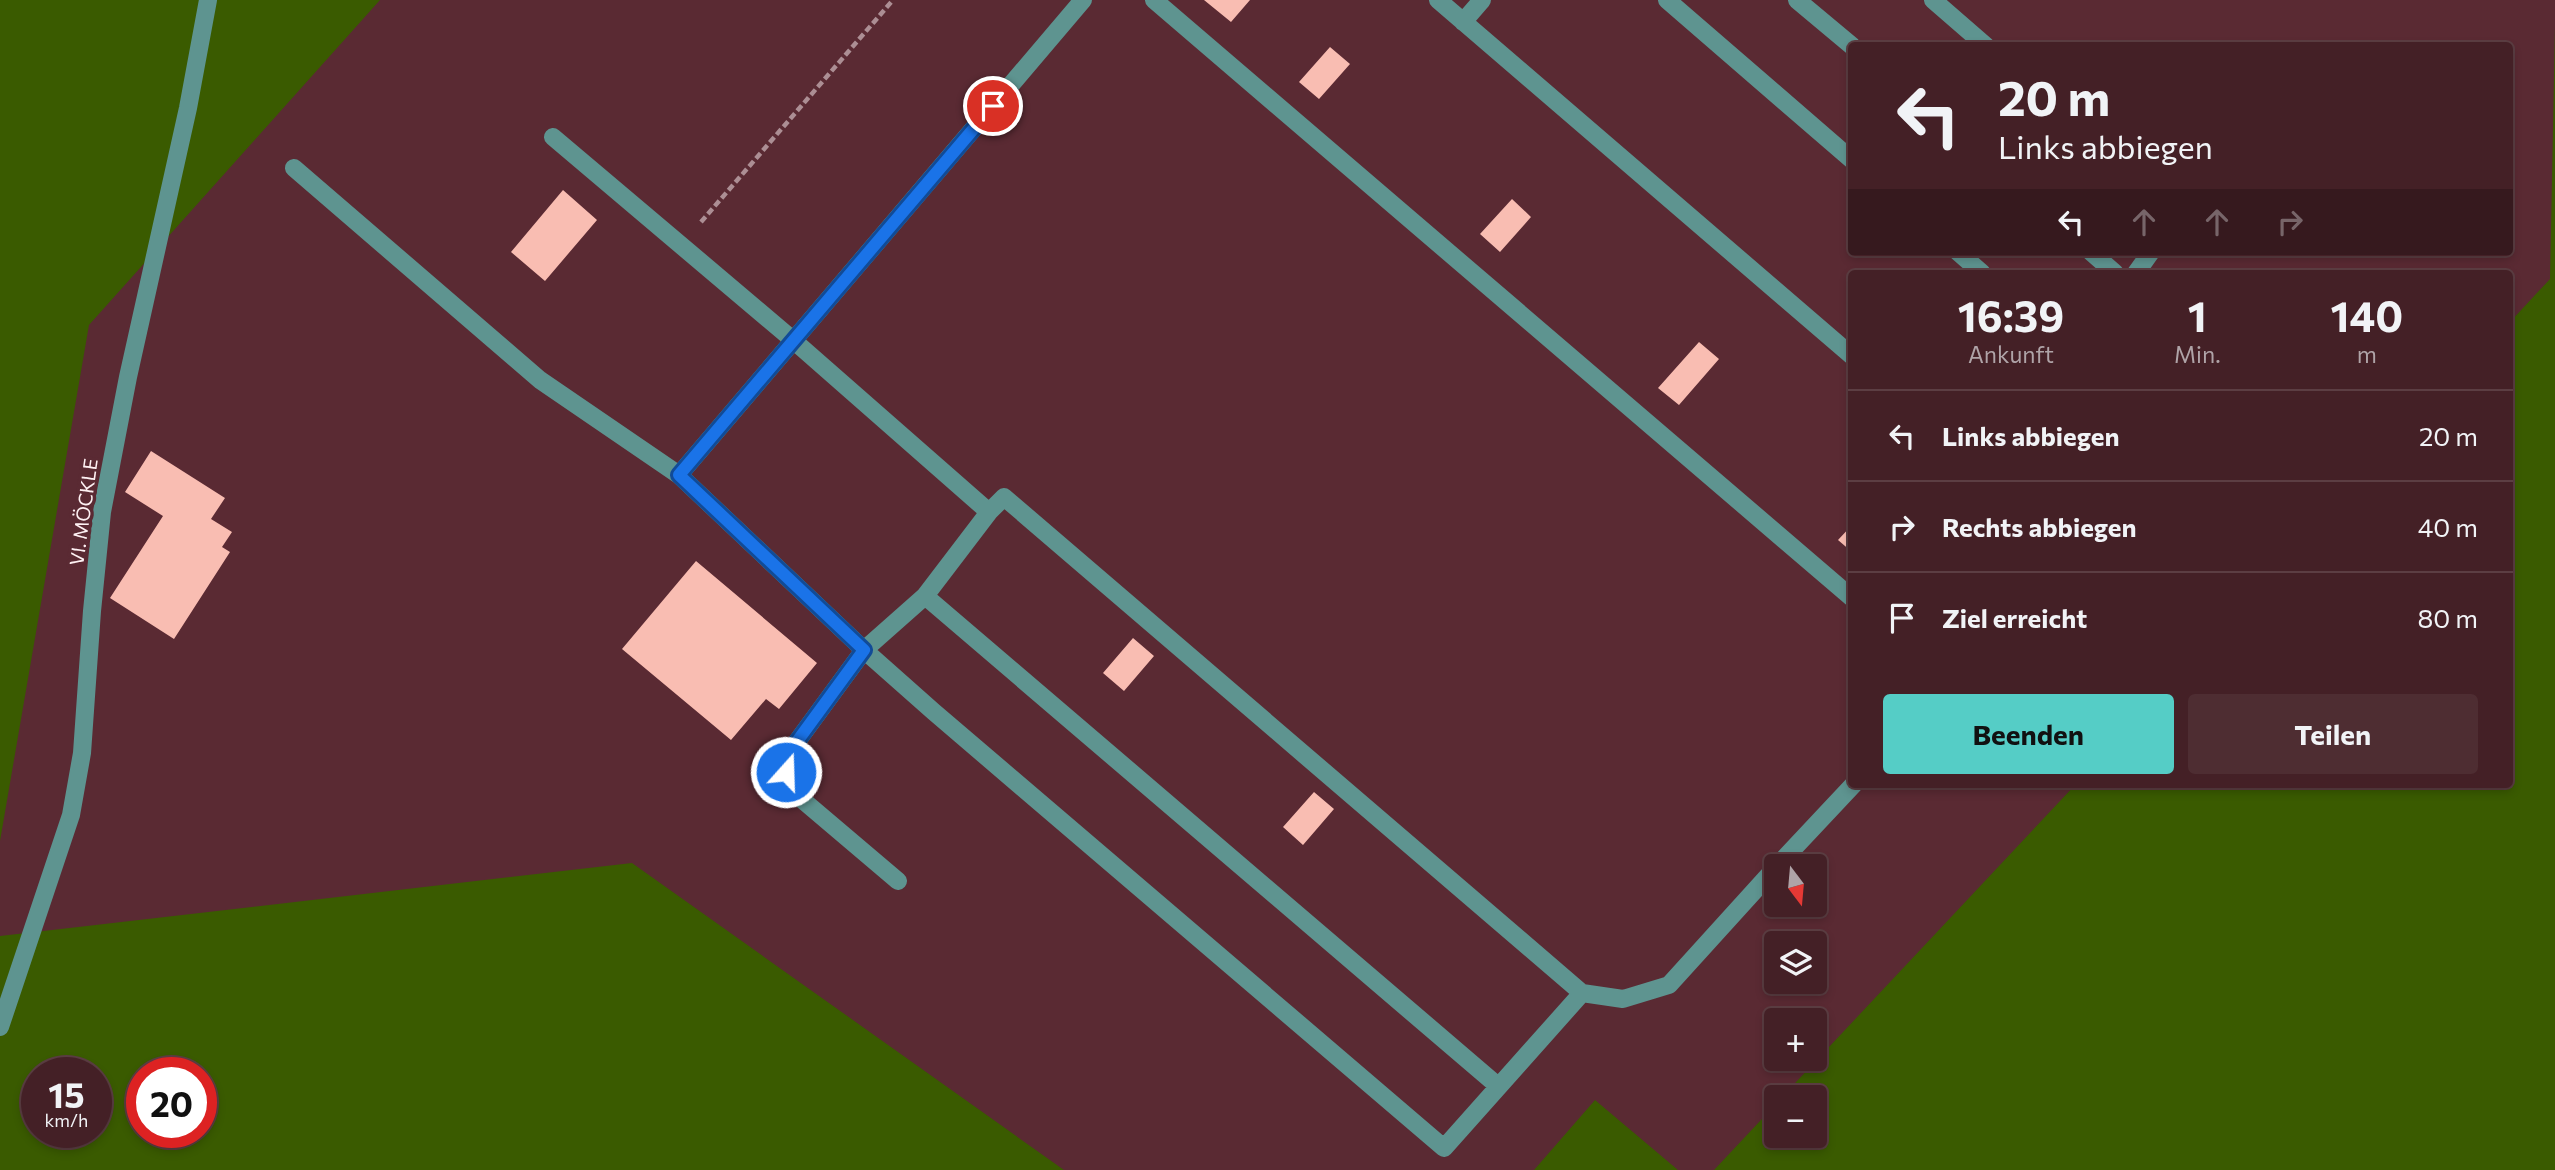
<!DOCTYPE html>
<html lang="de">
<meta charset="utf-8">
<style>
:root{--surface:#442026;--page:#4e2d32;--text:#f1f3f6;--muted:#afa3a7;--line:#5c3e43;--accent:#55cdc6}
body{margin:0;font-family:Commissioner,sans-serif;background:var(--page);color:var(--text);height:100vh;display:flex;flex-direction:column;font-size:26px;white-space:nowrap}
*{box-sizing:border-box;margin:0}
p{font-size:23px;color:var(--muted)}
.icon{flex:none;width:38px;height:38px;fill:none;stroke:currentColor;stroke-width:2;stroke-linecap:round;stroke-linejoin:round}
.map{position:relative;flex:1;overflow:hidden}
.sheet{position:absolute;left:1848px;top:270px;width:665px;height:518px;display:flex;flex-direction:column;background:var(--surface);border-radius:7px;box-shadow:0 4px 10px #0003,0 0 0 2px var(--line)}
.sheet>*{flex:none}
.guide{position:absolute;left:1848px;top:42px;width:665px;height:214px;border-radius:7px;box-shadow:0 4px 10px #0003,0 0 0 2px var(--line);background:#442026;color:var(--text);overflow:hidden}
.needle{width:46px;rotate:164deg}
.fabs{position:absolute;left:1764px;top:854px;display:grid;gap:14px}
.fabs a{display:grid;place-items:center;width:63px;height:63px;border-radius:7px;background:var(--surface);box-shadow:0 4px 10px #0003,0 0 0 2px var(--line);font-size:35px}
.speed{position:absolute;left:21px;top:1057px;display:flex;gap:14px;font-size:35px;font-weight:700;text-align:center}
.speed>*{display:grid;place-content:center;width:91px;height:91px;border-radius:50%;background:var(--surface);box-shadow:0 4px 10px #0003,0 0 0 2px var(--line);line-height:1}
.speed small{font-size:18px;font-weight:400}
.speed .limit{border:10px solid #d22;background:#fff;color:#111}
.pin{position:absolute;display:grid;place-items:center;width:60px;height:60px;color:#fff;margin:-30px;border:4px solid #fff;border-radius:50%;box-shadow:0 2px 7px #0007}
.me{position:absolute;width:77px;margin:-38px;rotate:20deg;stroke-linejoin:round;filter:drop-shadow(0 0 5px #0008)}
.turn{display:flex;align-items:center;gap:24px;height:147px;padding:0 35px;font-size:32px}
.turn .icon{width:91px;height:91px;stroke-width:2.5}
.turn b{display:block;font-size:49px;line-height:60px}
.lanes{display:flex;align-items:center;height:66px;padding:0 35px;background:#0003;justify-content:center;gap:35px;direction:ltr}
.lanes .off{opacity:.35}
.eta{display:flex;justify-content:space-evenly;align-items:center;height:119px;text-align:center}
.eta b{font-size:42px;font-weight:700;line-height:49px}
.cta{display:flex;gap:14px;margin-top:auto;padding:14px 35px}
.cta a{flex:1;height:80px;border-radius:7px;background:var(--accent);color:#111;font-size:28px;font-weight:700;line-height:80px;text-align:center}
.cta a+a{background:var(--page);color:var(--text)}
ul{padding:0;list-style:none}
li{display:flex;align-items:center;gap:21px;height:91px;padding:0 35px;border-top:2px solid var(--line)}
li div{flex:1}
li b{display:block;font-size:26px}
li em{font-style:normal}
.map>svg:first-child{display:block}
.green{fill:#3a5b00;fill-rule:evenodd}
.building{fill:#f9bdb2}
.lines{fill:none;stroke-linecap:round;stroke-linejoin:round}
.path{stroke:#ac8e94;stroke-width:4.5;stroke-dasharray:7 3.5;stroke-linecap:butt}
.minor{stroke:#5e9490;stroke-width:18}
.route-casing{stroke:#114b97;stroke-width:18}
.route{stroke:#1a73e8;stroke-width:12}
.labels{text-anchor:middle;dominant-baseline:central;stroke-width:7;stroke-linejoin:round;paint-order:stroke}
.street-label{font-size:19px;fill:#fef1f3;stroke:#5a2a33}
</style>
<div class="map">
<svg width="2555" height="1170" viewBox="0 0 2555 1170">
<rect width="100%" height="100%" fill="#5a2a33"/>
<path class="green" d="M0,0H380L89,325L0,841Z
M2555,27V1170H1714L1776,1104V1136H1815V1097H1782L2076,784H2510V322L2550,279Z
M632,863L1064,1170H0V936ZM37,1073H96V1132H37ZM142,1073H201V1132H142Z
M1595,1100L1678,1170H1534Z"/>
<path class="building" d="M1204,0H1250L1231,22Z
M1330,47L1350,64L1319,99L1299,82Z
M563,190L597,220L545,281L511,252Z
M1512,199L1531,217L1500,252L1480,234Z
M1699,342L1719,359L1679,405L1658,388Z
M151,451L225,498L211,519L232,532L222,547L230,552L174,639L110,598L163,516L125,492Z
M1852,525V552L1838,540Z
M696,561L817,663L779,709L766,699L731,740L622,649Z
M1133,638L1154,656L1124,691L1103,673Z
M1314,792L1334,809L1303,845L1283,827Z"/>
<g class="lines">
<path class="path" d="M701,222L893,0"/>
<path class="minor" d="M1154,0L1852,598
M1438,0L1852,356
M1667,0L1852,160
M1797,0L1852,46
M1933,0L1986,46
M1463,22L1482,0
M553,137L793,340L989,512
M294,168L540,380L679,475L864,650L793,747L786,772L799,797L898,881
M1958,252L1982,273
M2091,252L2115,273
M2136,273L2151,252
M679,475L1083,0
M1004,497L1582,993L1444,1148L934,712L864,650L925,596L989,512Z
M925,596L1498,1086
M1777,866L1854,784
M1582,993L1623,999L1669,985L1776,867
M0,1027L71,815L82,753L92,611L102,512L128,377L188,108L208,0"/>
</g>
<g class="lines">
<g class="route-casing">
<path id="route" d="M786,772L793,747L864,650L679,475L993,106"/>
</g>
<use href="#route" class="route"/>
</g>
<g class="labels">
<g class="street-label">
<text transform="translate(83 512) rotate(-82)">VI. MÖCKLE</text>
</g>
</g>
</svg>
<div class="fabs">
<a><svg class="needle" viewBox="-14 -14 28 28"><path d="M0-13l5 13h-10z" fill="#e53935"/><path d="M0 13l5-13h-10z" fill="#afa3a7"/></svg></a>
<a><svg class="icon" aria-label="layers" viewBox="0 0 24 24"><path d="M12 4l9 5-9 5-9-5zM3 14l9 5 9-5"/></svg></a>
<a>+</a>
<a>−</a>
</div>
<div class="speed"><div>15<small>km/h</small></div><div class="limit">20</div></div>
<div class="pin" style="left:993px;top:106px;background:#d93025"><svg class="icon" aria-label="arrive" viewBox="0 0 24 24"><path d="M6 21V4h12l-3 4 3 4H6"/></svg></div>
<svg class="me" style="left:786px;top:772px" viewBox="-20 -20 40 40"><circle r="17" fill="#1a73e8" stroke="#fff" stroke-width="3"/><path d="M0-11L8 9 0 5-8 9z" fill="#fff"/></svg>
<div class="guide">
<div class="turn"><svg class="icon" aria-label="left" viewBox="0 0 24 24"><path d="M17 20v-9H6M10 6l-5 5 5 5"/></svg><div><b>20 m</b>Links abbiegen</div></div>
<div class="lanes"><svg class="icon" aria-label="left" viewBox="0 0 24 24"><path d="M17 20v-9H6M10 6l-5 5 5 5"/></svg><svg class="icon off" aria-label="ahead" viewBox="0 0 24 24"><path d="M12 20V5M6 11l6-6 6 6"/></svg><svg class="icon off" aria-label="ahead" viewBox="0 0 24 24"><path d="M12 20V5M6 11l6-6 6 6"/></svg><svg class="icon off" aria-label="right" viewBox="0 0 24 24"><path d="M7 20v-9h11M14 6l5 5-5 5"/></svg></div>
</div>
<section class="sheet">
<div class="eta">
<div><b>16:39</b><p>Ankunft</p></div>
<div><b>1</b><p>Min.</p></div>
<div><b>140</b><p>m</p></div>
</div>
<ul>
<li><svg class="icon" aria-label="left" viewBox="0 0 24 24"><path d="M17 20v-9H6M10 6l-5 5 5 5"/></svg><div><b>Links abbiegen</b></div><em>20 m</em></li>
<li><svg class="icon" aria-label="right" viewBox="0 0 24 24"><path d="M7 20v-9h11M14 6l5 5-5 5"/></svg><div><b>Rechts abbiegen</b></div><em>40 m</em></li>
<li><svg class="icon" aria-label="arrive" viewBox="0 0 24 24"><path d="M6 21V4h12l-3 4 3 4H6"/></svg><div><b>Ziel erreicht</b></div><em>80 m</em></li>
</ul>
<div class="cta"><a>Beenden</a><a>Teilen</a></div>
</section>
</div>
